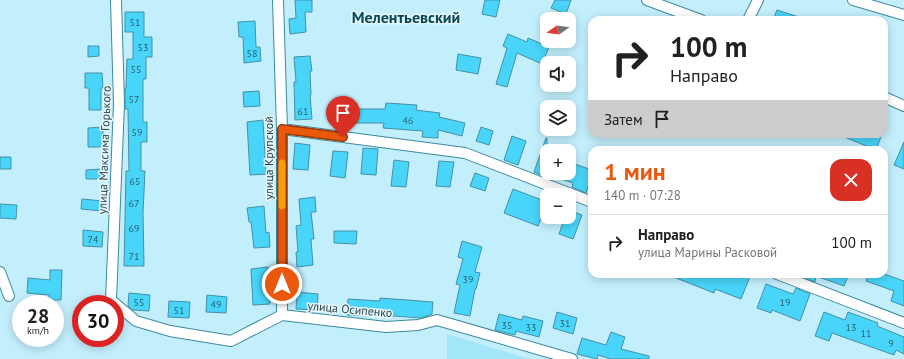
<!DOCTYPE html>
<html lang="ru">
<meta charset="utf-8">
<style>
:root{--surface:#fff;--page:#f6f6f6;--text:#202124;--muted:#757577;--line:#e0e0e0;--accent:#ea580c}
body{margin:0;font-family:"PT Sans",sans-serif;background:var(--page);color:var(--text);height:100vh;display:flex;flex-direction:column;font-size:15px;white-space:nowrap}
*{box-sizing:border-box;margin:0}
p{font-size:13px;color:var(--muted)}
.icon{flex:none;width:22px;height:22px;fill:none;stroke:currentColor;stroke-width:2;stroke-linecap:round;stroke-linejoin:round}
.map{position:relative;flex:1;overflow:hidden}
.drawer{position:absolute;left:588px;top:146px;width:300px;height:132px;display:flex;flex-direction:column;background:var(--surface);border-radius:12px;box-shadow:0 2px 10px #0003}
.drawer>*{flex:none}
.hud{position:absolute;left:588px;top:16px;width:300px;height:122px;border-radius:12px;box-shadow:0 2px 10px #0003;background:#fff;color:var(--text);overflow:hidden}
.needle{width:26px;rotate:257deg}
.buttons{position:absolute;left:540px;top:12px;display:grid;gap:8px}
.buttons a{display:grid;place-items:center;width:36px;height:36px;border-radius:8px;background:var(--surface);box-shadow:0 2px 10px #0003;font-size:20px}
.speed{position:absolute;left:12px;top:295px;display:flex;gap:8px;font-size:20px;font-weight:700;text-align:center}
.speed>*{display:grid;place-content:center;width:52px;height:52px;border-radius:50%;background:var(--surface);box-shadow:0 2px 10px #0003;line-height:1}
.speed small{font-size:10px;font-weight:400}
.speed .limit{border:6px solid #d22;background:#fff;color:#111}
.pin{position:absolute;display:grid;place-items:center;width:34px;height:34px;color:#fff;margin:-41px -17px;border-radius:50% 50% 50% 0;rotate:-45deg;box-shadow:0 0 4px #0007}
.pin .icon{rotate:45deg}
.me{position:absolute;width:44px;margin:-22px;rotate:0deg;stroke-linejoin:round;filter:drop-shadow(0 0 3px #0008)}
.turn{display:flex;align-items:center;gap:14px;height:84px;padding:0 16px;font-size:18px}
.turn .icon{width:52px;height:52px;stroke-width:2.5}
.turn b{display:block;font-size:28px;line-height:34px}
.then{display:flex;align-items:center;height:38px;padding:0 16px;background:#0003;gap:8px;font-size:15px}
.round{display:grid;place-items:center;flex:none;width:42px;height:42px;border-radius:12px;background:var(--page)}
.headline{display:flex;align-items:center;justify-content:space-between;height:68px;padding:0 16px}
h1{font-size:24px;font-weight:800;line-height:30px;color:var(--accent)}
ul{padding:0;list-style:none}
li{display:flex;align-items:center;gap:12px;height:56px;padding:0 16px;border-top:1px solid var(--line)}
li div{flex:1}
li b{display:block;font-size:15px}
li em{font-style:normal}
.map>svg:first-child{display:block}
.built{fill:#a3e6fa}
.building{fill:#48d5f9;stroke:#4490a5}
.lines{fill:none;stroke-linecap:round;stroke-linejoin:round}
.street-casing{stroke:#3c899e;stroke-width:12}
.street{stroke:#fff;stroke-width:10}
.route-casing{stroke:#983908;stroke-width:10}
.route{stroke:#ea580c;stroke-width:7}
.slow{stroke:#f59e0b;stroke-width:7}
.labels{text-anchor:middle;dominant-baseline:central;stroke-width:3;stroke-linejoin:round;paint-order:stroke}
.number-label{font-size:10px;fill:#286474}
.street-label{font-size:12px;fill:#1e3e47;stroke:#e8f7fb}
.district-label{font-size:16px;font-weight:bold;fill:#074959;stroke:#e8f7fb}
</style>
<div class="map">
<svg width="904" height="359" viewBox="0 0 904 359">
<rect width="100%" height="100%" fill="#c3effd"/>
<path class="built" d="M447,334L530,359H447Z"/>
<path class="building" d="M295,0H312V12H305L306,32L290,34L289,19L296,18Z
M485,0H500L496,17L482,14Z
M555,0H571L566,14L551,8Z
M777,10L802,18V20H773Z
M125,12H144V37H152V57H146V79H143V122H147V142H141V171H145L143,213L144,266H124L126,171H129L128,109H125V88H126L127,59H133V32H125Z
M255,21L256,47H260L261,61L244,63L243,37H239L238,22Z
M508,34L527,42L528,38L549,47L542,64L517,53L507,87L496,84L507,48L503,46Z
M88,46H99V56L88,57Z
M458,54L481,58L478,74L456,70Z
M310,56L312,71H310L311,95H310L312,119L295,120L294,82H296L294,57Z
M85,73H102L103,88H101V110H89V88H85Z
M259,91L260,106L244,107L243,92Z
M386,103L417,105L416,110L440,113L439,117L465,123L462,136L438,130V138L422,137L423,131L383,128L384,123H355V109H385Z
M263,120L266,174L250,175L247,122Z
M103,127L104,147H88V128Z
M481,127L493,131L489,145L476,141Z
M837,134H882L876,150Z
M512,136L526,141L518,165L504,160Z
M546,138H547V173H569V162L592,170V175L586,193L572,187L573,183L547,174V177L534,172Z
M904,142V169L894,165Z
M295,143L310,145L308,170L293,169Z
M363,148L378,149L376,175L361,174Z
M333,151L348,152L345,178L330,176Z
M0,157H11V169H0Z
M394,160L409,162L406,187L391,186Z
M439,161L454,162L450,187L436,186Z
M102,169V179H86V170Z
M475,173L489,178L485,191L470,186Z
M513,189L547,202L538,226L504,213Z
M315,197L316,212H311L314,239H311L313,265L297,267L296,252H298L296,226L301,225L299,199Z
M82,199L103,201L102,211L81,209Z
M0,204L17,205L16,219L0,218Z
M264,206L266,233L269,232L270,247L254,248L251,222H249L247,208Z
M569,210L582,215L573,239L559,234L565,217H569Z
M83,230L103,232L102,247L83,246Z
M334,231H357L356,244L334,243Z
M462,241L482,247L475,272L480,273L476,289H475L470,316L454,313L460,285L456,284L463,259L458,257Z
M268,267L270,304L253,305L251,269Z
M50,270H62L61,300H49V295L27,293L28,278L50,280Z
M666,274H751L741,299L715,289L714,293Z
M801,274H849L844,286L816,276L815,282L801,276Z
M868,274H884L904,281V306L891,301L894,291L866,281Z
M766,284L793,294L796,288L810,294L800,321L772,310L771,313L757,308Z
M297,292L318,294L317,310L296,309Z
M129,293L150,295L149,311L133,310L128,306Z
M207,295L227,297L226,313L206,312Z
M380,298L433,302L432,314L421,318L367,314V316L347,315L348,299L380,301Z
M169,301L190,302L189,318L168,317Z
M557,312L577,318L573,334L553,328Z
M824,312L845,320L848,312L878,323L877,326L904,337V354L896,350L894,355L832,333L829,341L815,336Z
M499,314L522,320L523,316L543,321L539,337L516,331L515,335L495,330Z
M611,332L625,337L621,349L649,356V359H611L598,355L597,359L577,354L582,338L606,345Z"/>
<g class="lines">
<g class="street-casing">
<path id="street" d="M116,0L119,104L111,300L136,321L170,331L231,341L282,315L386,327L418,325L437,320L572,359
M278,0L282,129V315
M647,0L701,20
M853,0L904,15
M748,20L758,0
M884,97L904,106
M282,129L465,153L592,202
M0,272L9,296
M777,274L904,323"/>
</g>
<use href="#street" class="street"/>
</g>
<g class="lines">
<g class="route-casing">
<path id="route" d="M282,284V129L343,137"/>
</g>
<use href="#route" class="route"/>
<path class="slow" d="M282,163V206"/>
</g>
<g class="labels">
<g class="number-label">
<text x="135" y="22">51</text>
<text x="143" y="47">53</text>
<text x="252" y="53">58</text>
<text x="136" y="69">55</text>
<text x="134" y="99">57</text>
<text x="303" y="111">61</text>
<text x="408" y="120">46</text>
<text x="137" y="132">59</text>
<text x="135" y="181">65</text>
<text x="134" y="203">67</text>
<text x="134" y="228">69</text>
<text x="93" y="239">74</text>
<text x="134" y="256">71</text>
<text x="468" y="279">39</text>
<text x="139" y="302">55</text>
<text x="785" y="302">19</text>
<text x="216" y="304">49</text>
<text x="179" y="310">51</text>
<text x="565" y="323">31</text>
<text x="507" y="325">35</text>
<text x="531" y="327">33</text>
<text x="851" y="327">13</text>
<text x="866" y="333">11</text>
<text x="891" y="343">9</text>
</g>
<g class="street-label">
<text transform="translate(104 150) rotate(-88)">улица Максима Горького</text>
<text transform="translate(268 158) rotate(-90)">улица Крупской</text>
<text transform="translate(350 309) rotate(5)">улица Осипенко</text>
</g>
<g class="district-label">
<text x="406" y="17">Мелентьевский</text>
</g>
</g>
</svg>
<div class="buttons">
<a><svg class="needle" viewBox="-14 -14 28 28"><path d="M0-13l5 13h-10z" fill="#e53935"/><path d="M0 13l5-13h-10z" fill="#757577"/></svg></a>
<a><svg class="icon" aria-label="sound" viewBox="0 0 24 24"><path d="M4 9h4l5-4v14l-5-4H4zM17 9q2 3 0 6"/></svg></a>
<a><svg class="icon" aria-label="layers" viewBox="0 0 24 24"><path d="M12 4l9 5-9 5-9-5zM3 14l9 5 9-5"/></svg></a>
<a>+</a>
<a>−</a>
</div>
<div class="speed"><div>28<small>km/h</small></div><div class="limit">30</div></div>
<div class="pin" style="left:343px;top:137px;background:#d93025"><svg class="icon" aria-label="arrive" viewBox="0 0 24 24"><path d="M6 21V4h12l-3 4 3 4H6"/></svg></div>
<svg class="me" style="left:282px;top:284px" viewBox="-20 -20 40 40"><circle r="17" fill="#ea580c" stroke="#fff" stroke-width="3"/><path d="M0-11L8 9 0 5-8 9z" fill="#fff"/></svg>
<div class="hud">
<div class="turn"><svg class="icon" aria-label="right" viewBox="0 0 24 24"><path d="M7 20v-9h11M14 6l5 5-5 5"/></svg><div><b>100 m</b>Направо</div></div>
<div class="then">Затем<svg class="icon" aria-label="arrive" viewBox="0 0 24 24"><path d="M6 21V4h12l-3 4 3 4H6"/></svg></div>
</div>
<section class="drawer">
<div class="headline"><div><h1>1 мин</h1><p>140 m · 07:28</p></div><a class="round" style="background:#d93025;color:#fff"><svg class="icon" aria-label="close" viewBox="0 0 24 24"><path d="M6 6l12 12M18 6L6 18"/></svg></a></div>
<ul>
<li><svg class="icon" aria-label="right" viewBox="0 0 24 24"><path d="M7 20v-9h11M14 6l5 5-5 5"/></svg><div><b>Направо</b><p>улица Марины Расковой</p></div><em>100 m</em></li>
</ul>
</section>
</div>
